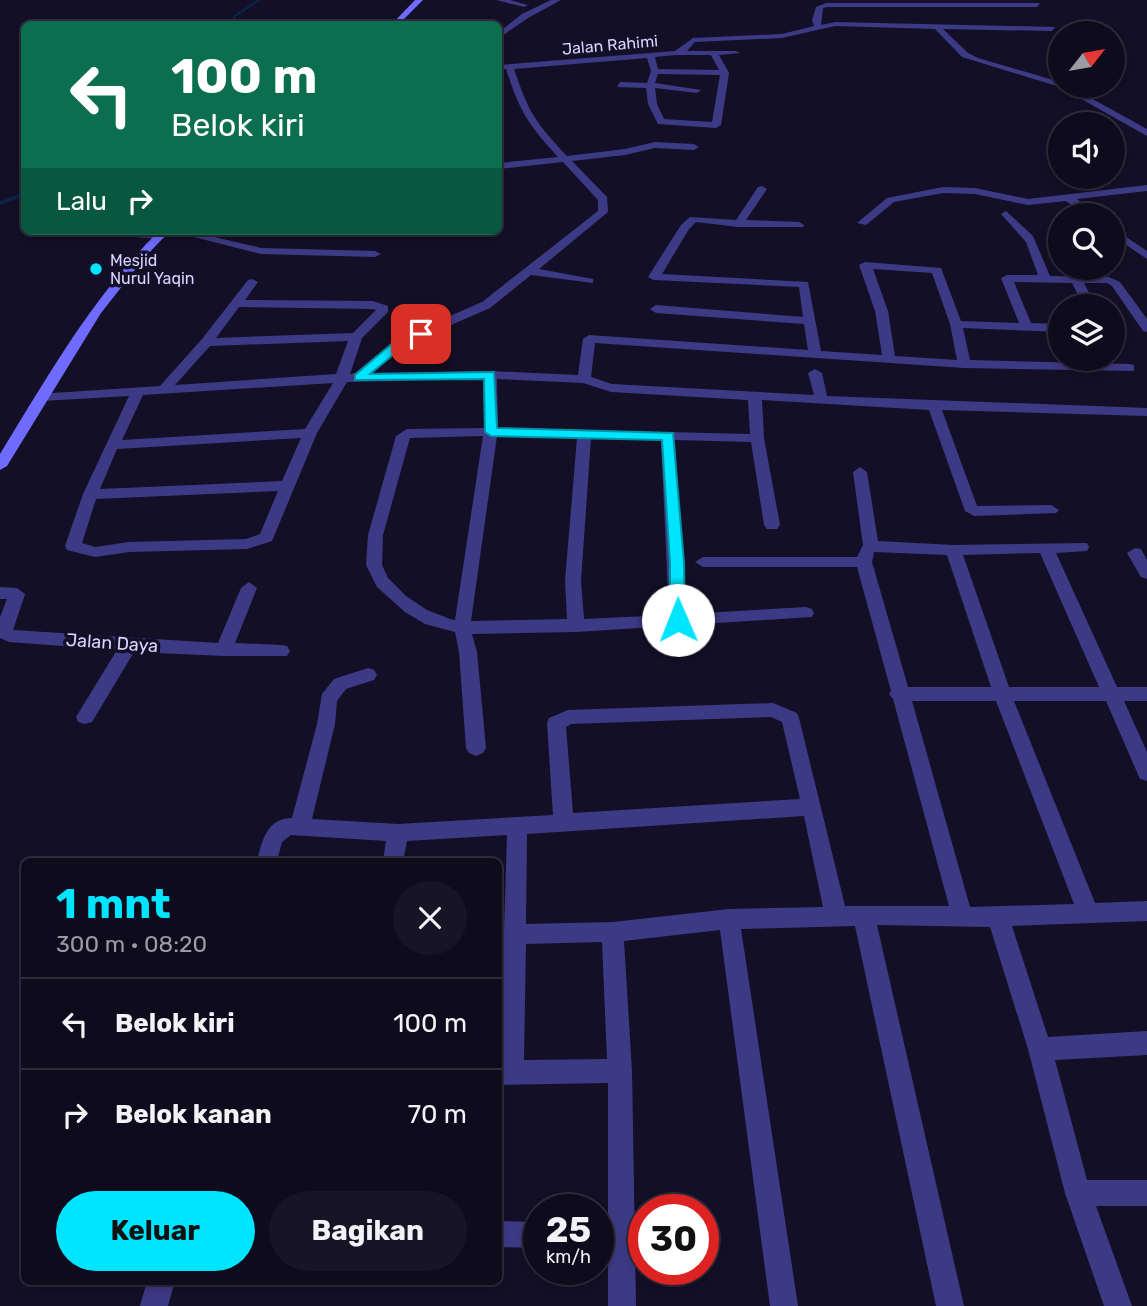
<!DOCTYPE html>
<html lang="id">
<meta charset="utf-8">
<style>
:root{--surface:#0e0b1c;--page:#171425;--text:#f1f3f6;--muted:#9b9ba3;--line:#2e2b3b;--accent:#00e5ff}
body{margin:0;font-family:Rubik,sans-serif;background:var(--page);color:var(--text);height:100vh;display:flex;flex-direction:column;font-size:26px;white-space:nowrap}
*{box-sizing:border-box;margin:0}
p{font-size:23px;color:var(--muted)}
.icon{flex:none;width:38px;height:38px;fill:none;stroke:currentColor;stroke-width:2;stroke-linecap:round;stroke-linejoin:round}
.map{position:relative;flex:1;overflow:hidden}
.sheet{position:absolute;left:21px;top:858px;width:481px;height:427px;display:flex;flex-direction:column;background:var(--surface);border-radius:10px;box-shadow:0 4px 10px #0003,0 0 0 2px var(--line)}
.sheet>*{flex:none}
.guide{position:absolute;left:21px;top:21px;width:481px;height:214px;border-radius:10px;box-shadow:0 4px 10px #0003,0 0 0 2px var(--line);background:#0b6e4f;color:#fff;overflow:hidden}
.needle{width:46px;rotate:59deg}
.buttons{position:absolute;left:1048px;top:21px;display:grid;gap:14px}
.buttons a{display:grid;place-items:center;width:77px;height:77px;border-radius:50%;background:var(--surface);box-shadow:0 4px 10px #0003,0 0 0 2px var(--line);font-size:35px}
.speed{position:absolute;left:523px;top:1194px;display:flex;gap:14px;font-size:35px;font-weight:700;text-align:center}
.speed>*{display:grid;place-content:center;width:91px;height:91px;border-radius:50%;background:var(--surface);box-shadow:0 4px 10px #0003,0 0 0 2px var(--line);line-height:1}
.speed small{font-size:18px;font-weight:400}
.speed .limit{border:10px solid #d22;background:#fff;color:#111}
.pin{position:absolute;display:grid;place-items:center;width:60px;height:60px;color:#fff;margin:-30px;border-radius:14px;box-shadow:0 4px 10px #0006}
.me{position:absolute;width:77px;margin:-38px;rotate:359deg;stroke-linejoin:round;filter:drop-shadow(0 0 5px #0008)}
.turn{display:flex;align-items:center;gap:24px;height:147px;padding:0 35px;font-size:32px}
.turn .icon{width:91px;height:91px;stroke-width:2.5}
.turn b{display:block;font-size:49px;line-height:60px}
.then{display:flex;align-items:center;height:66px;padding:0 35px;background:#0003;gap:14px;font-size:26px}
.round{display:grid;place-items:center;flex:none;width:74px;height:74px;border-radius:37px;background:var(--page)}
.headline{display:flex;align-items:center;justify-content:space-between;height:119px;padding:0 35px}
h1{font-size:42px;font-weight:700;line-height:52px;color:var(--accent)}
.primary-button{display:flex;gap:14px;margin-top:auto;padding:14px 35px}
.primary-button a{flex:1;height:80px;border-radius:42px;background:var(--accent);color:#111;font-size:28px;font-weight:700;line-height:80px;text-align:center}
.primary-button a+a{background:var(--page);color:var(--text)}
ul{padding:0;list-style:none}
li{display:flex;align-items:center;gap:21px;height:91px;padding:0 35px;border-top:2px solid var(--line)}
li div{flex:1}
li b{display:block;font-size:26px}
li em{font-style:normal}
.map>svg:first-child{display:block}
.lines{fill:none;stroke-linecap:round;stroke-linejoin:round}
.stream-far1{stroke:#0c2248;stroke-width:2.5}
.stream{stroke:#0c2248;stroke-width:3.5}
.street{fill:#3d3a85;fill-rule:evenodd}
.secondary{fill:#6f6bff;fill-rule:evenodd}
.route{fill:#00e5ff;stroke:#0095a6;stroke-width:2}
.poi-dot{fill:#00e5ff;stroke:#130f26;stroke-width:2.5}
.labels{text-anchor:middle;dominant-baseline:central;stroke-width:7;stroke-linejoin:round;paint-order:stroke}
.far-street-label{font-size:16px;fill:#d9d4ff;stroke:#130f26}
.far-poi-label{font-size:16px;fill:#d9d4ff;stroke:#130f26;text-anchor:start}
.street-label{font-size:18px;fill:#d9d4ff;stroke:#130f26}
</style>
<div class="map">
<svg width="1147" height="1306" viewBox="0 0 1147 1306">
<rect width="100%" height="100%" fill="#130f26"/>
<g class="lines">
<path class="stream-far1" d="M241,24L233,20L235,16L259,0"/>
<path class="stream" d="M0,203L24,194"/>
<path class="street" d="M496,0H510L528,5L524,7Z
M551,0H561L528,18L499,38V32L522,14Z
M826,3H1040L1037,7H827L823,8L821,25L835,22L1055,27L1052,31L943,29L968,53L978,58L1060,82V86H1069L1147,129V136L1060,87L962,57L935,29L835,26L782,38L695,42L687,51H736L740,53L719,55L729,73L721,125L716,128L658,124L648,104L646,88L617,87L620,82L647,83L651,71L647,58L514,69C529,113 535,122 567,156L625,149L655,142L694,144L699,147L694,150L655,148L625,155L572,161L607,197L608,212L539,269L593,279V283L531,275L490,308L403,346L372,373L490,371L578,375L583,339L589,335L808,350L804,324L656,313L650,309L656,305L803,317L799,287L654,280L648,277L681,225L690,217L736,220L758,187L762,186L767,189L746,220L799,222L804,225L803,227H738L696,222L689,229L662,274L808,282L821,351L882,355L875,311L859,265L865,262L941,268L961,321L1019,323L1001,278L1007,275H1038L1026,242L1001,214L1006,211L1033,236L1050,276L1109,277L1120,282L1147,319V332L1143,331L1112,286L1107,283H1084L1096,306H1084L1072,283L1014,282L1031,323L1060,324V332L963,328L970,360L1129,364L1134,365V371L964,368L595,343L591,377L612,384L814,395L808,373L815,369L822,373L827,396L1147,408V416L942,410L977,506L1051,505L1059,510L1056,513L974,516L965,511L929,410L762,400L764,438L780,525L777,529H767L764,525L751,442L675,440L686,614L806,607L812,609L814,613L812,617L576,632L472,634L477,652L486,748L483,753L476,756L469,753L466,748L459,652L455,632L425,624L405,612L377,587L366,565L368,535L396,436L407,429L484,428L483,379L347,382L317,433L272,541L247,549L129,552L95,557L67,550L65,546L83,494L129,396L43,401L38,400V394L160,386L202,339L248,280L252,279L258,282L245,300L373,301L388,306V312L362,338L350,374L355,373L395,340L482,302L598,211V200L563,162L499,169V163L558,157C527,123 520,112 506,69H499V65L675,51L693,38L782,34L814,26L812,20L816,7ZM676,55H711L719,70L658,69L655,57ZM658,74L720,75L712,122L664,119L657,104L655,88L697,93L701,90L655,83ZM873,269L932,273L950,324L957,360L895,356L888,311ZM239,307L372,309L376,310L353,333L216,338ZM348,341L336,374L175,385L210,346ZM497,379L583,383L611,392L748,400L750,434L498,428ZM333,383L305,429L122,440L143,395ZM483,436L455,620L450,619L427,610L406,596L388,578L382,565L383,535L410,438ZM497,436L577,438L565,581L567,619L471,621ZM301,438L282,481L100,489L117,449ZM591,438L661,440L669,615L584,619L581,581ZM278,491L260,534L246,539L129,542L95,547L82,543L96,499Z
M1147,185V191L1077,199L1097,215H1086L1066,201L1028,205L975,194L943,193L894,202L866,225L857,223L887,198L943,187L975,188L1028,199Z
M1113,228L1147,251V259L1113,236Z
M93,231C113,231 148,225 164,236L159,239L98,234Z
M170,231H189L261,248L375,251L381,254L375,257L261,254Z
M860,467L867,472L878,541L953,545L1087,543L1089,547L1087,551L1056,553L1117,687H1147V701H1124L1147,752V781L1140,779L1106,701H1014L1095,903L1147,901V921L1012,926L1048,1037L1147,1031V1055L1055,1060L1087,1180H1147V1206H1096L1132,1306H1104L1065,1193L1028,1049L990,927L877,925L964,1306H936L855,926L741,929L798,1306H770L720,930L624,941L632,1071L636,1306H608V1250H598V1224H608V1083L499,1085L507,835L407,841L403,861H383L386,841L291,835L282,842L277,861H257C262,841 267,818 292,818L317,724L322,694L334,679L368,668L374,670L377,675L374,680L346,689L337,701L335,724L312,819L398,824L553,815L547,723L549,718L568,710L773,703L797,713L799,718L845,906H949L893,699L889,694L891,691L857,567H703L695,562L703,557H857L863,545L853,472ZM874,552L947,555L991,687H908L872,562ZM1040,553L1099,687H1009L963,555ZM912,701H996L1074,904L970,907ZM771,717L782,722L800,799L573,813L566,727L571,724ZM804,816L823,907L729,909L613,922L526,924L527,834ZM602,942L607,1059L524,1060L526,944Z
M1135,548L1141,549L1147,560V579L1141,577L1127,553Z
M249,582L257,588L235,643L281,645L287,646L290,651L287,656H224L134,652L92,722L85,724L78,722L76,717L117,650L9,642L0,638V617L7,599H0V587L17,588L25,594L13,630L218,643L241,588Z
M499,1221L539,1222V1248L499,1247Z
M147,1281H175L168,1306H140Z"/>
<path class="secondary" d="M415,0H423L399,24H392Z
M159,231H170L145,257L101,313L7,466L0,470V454C48,376 93,296 159,231Z"/>
</g>
<path class="route" d="M421,330L425,331V336L404,346L370,374L494,372L497,428L673,433L684,563L685,620L683,624L678,625L670,620V563L662,440L491,436L485,432L484,379L355,380V375L395,341Z"/>
<circle class="poi-dot" cx="96" cy="269" r="7"/>
<g class="labels">
<g class="far-street-label">
<text transform="translate(610 45) rotate(-5)">Jalan Rahimi</text>
</g>
<g class="far-poi-label">
<text x="110" y="260">Mesjid<tspan x="110" dy="18">Nurul Yaqin</tspan></text>
</g>
<g class="street-label">
<text transform="translate(112 643) rotate(4)">Jalan Daya</text>
</g>
</g>
</svg>
<div class="buttons">
<a><svg class="needle" viewBox="-14 -14 28 28"><path d="M0-13l5 13h-10z" fill="#e53935"/><path d="M0 13l5-13h-10z" fill="#9b9ba3"/></svg></a>
<a><svg class="icon" aria-label="sound" viewBox="0 0 24 24"><path d="M4 9h4l5-4v14l-5-4H4zM17 9q2 3 0 6"/></svg></a>
<a><svg class="icon" aria-label="search" viewBox="0 0 24 24"><circle cx="10" cy="10" r="6"/><path d="M15 15l6 6"/></svg></a>
<a><svg class="icon" aria-label="layers" viewBox="0 0 24 24"><path d="M12 4l9 5-9 5-9-5zM3 14l9 5 9-5"/></svg></a>
</div>
<div class="speed"><div>25<small>km/h</small></div><div class="limit">30</div></div>
<div class="pin" style="left:421px;top:334px;background:#d93025"><svg class="icon" aria-label="arrive" viewBox="0 0 24 24"><path d="M6 21V4h12l-3 4 3 4H6"/></svg></div>
<svg class="me" style="left:678px;top:620px" viewBox="-20 -20 40 40"><circle r="19" fill="#fff"/><path d="M0-13L10 11 0 6-10 11z" fill="#00e5ff"/></svg>
<div class="guide">
<div class="turn"><svg class="icon" aria-label="left" viewBox="0 0 24 24"><path d="M17 20v-9H6M10 6l-5 5 5 5"/></svg><div><b>100 m</b>Belok kiri</div></div>
<div class="then">Lalu<svg class="icon" aria-label="right" viewBox="0 0 24 24"><path d="M7 20v-9h11M14 6l5 5-5 5"/></svg></div>
</div>
<section class="sheet">
<div class="headline"><div><h1>1 mnt</h1><p>300 m · 08:20</p></div><a class="round"><svg class="icon" aria-label="close" viewBox="0 0 24 24"><path d="M6 6l12 12M18 6L6 18"/></svg></a></div>
<ul>
<li><svg class="icon" aria-label="left" viewBox="0 0 24 24"><path d="M17 20v-9H6M10 6l-5 5 5 5"/></svg><div><b>Belok kiri</b></div><em>100 m</em></li>
<li><svg class="icon" aria-label="right" viewBox="0 0 24 24"><path d="M7 20v-9h11M14 6l5 5-5 5"/></svg><div><b>Belok kanan</b></div><em>70 m</em></li>
</ul>
<div class="primary-button"><a>Keluar</a><a>Bagikan</a></div>
</section>
</div>
